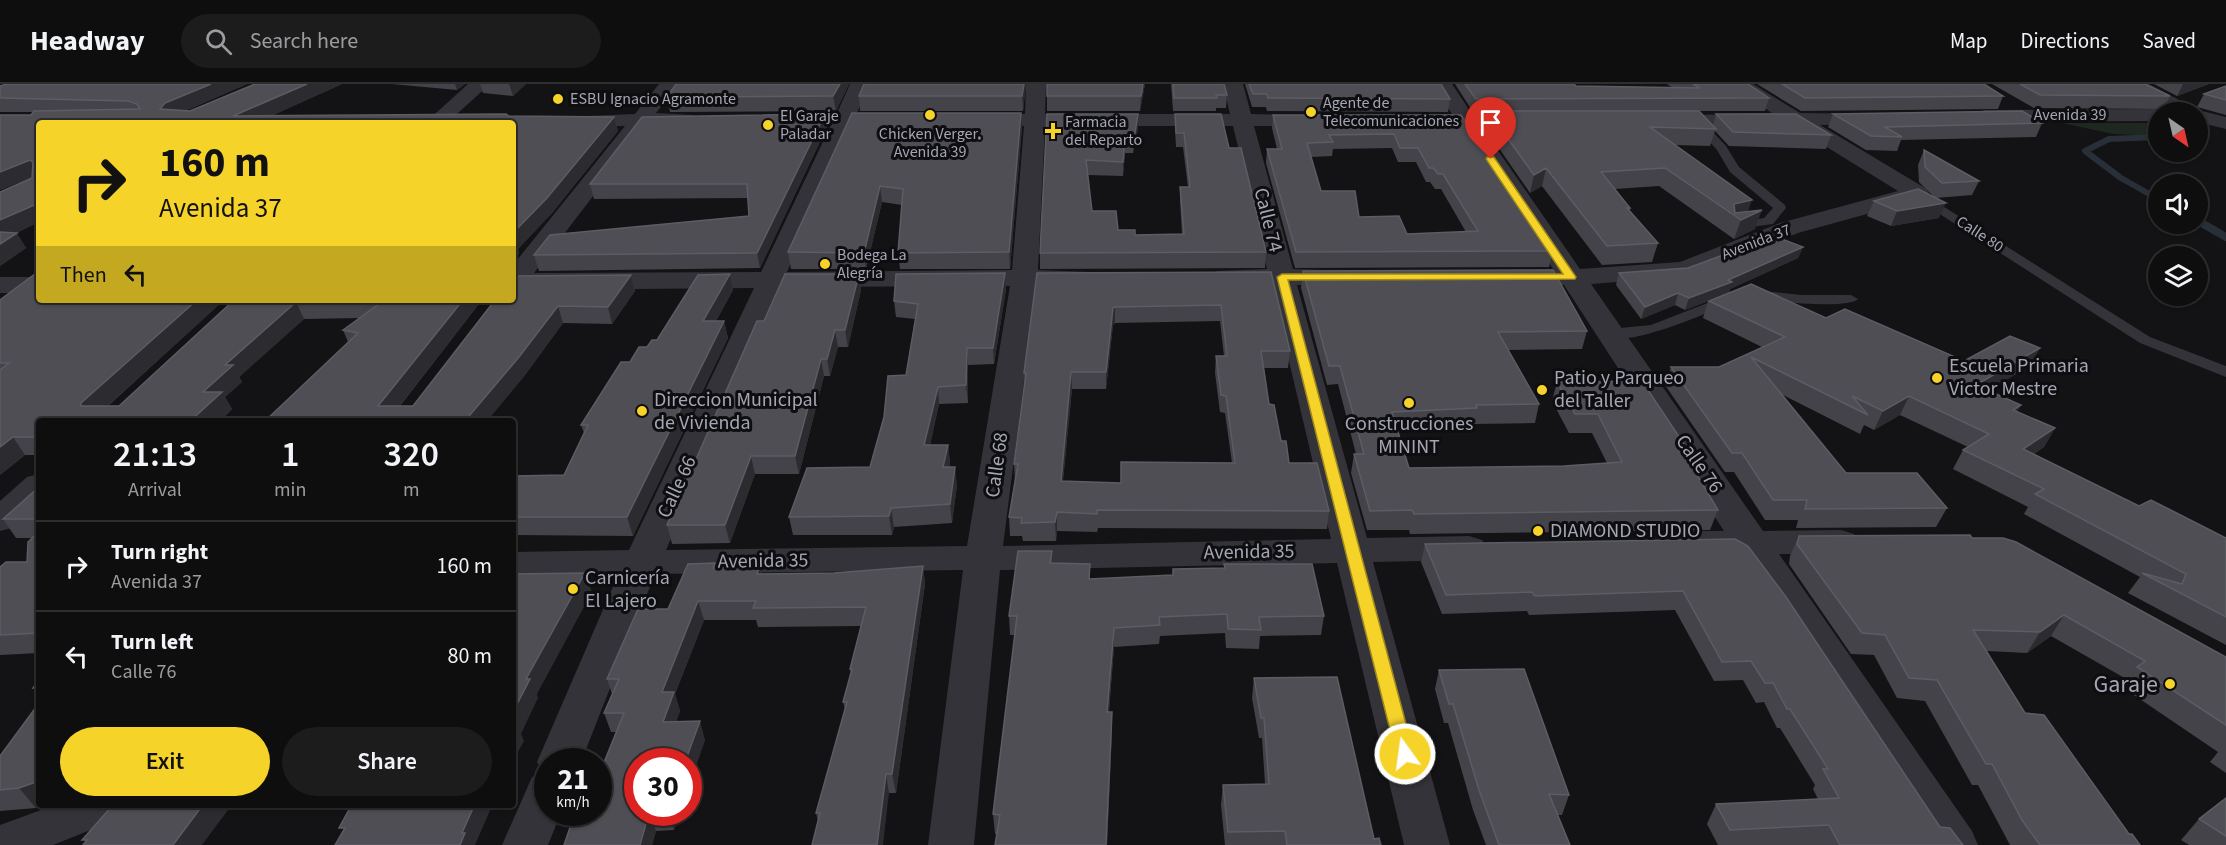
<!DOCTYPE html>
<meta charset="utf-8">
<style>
:root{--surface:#0e0e0f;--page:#1c1c1d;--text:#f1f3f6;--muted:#9b9c9e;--line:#2e2e2f;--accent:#f6d329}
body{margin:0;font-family:"Source Sans 3",sans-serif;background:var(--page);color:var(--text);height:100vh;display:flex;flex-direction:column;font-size:22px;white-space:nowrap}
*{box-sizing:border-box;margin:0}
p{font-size:20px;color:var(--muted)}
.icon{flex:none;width:33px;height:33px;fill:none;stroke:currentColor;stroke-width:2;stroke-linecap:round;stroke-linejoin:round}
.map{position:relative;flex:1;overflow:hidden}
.details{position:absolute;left:36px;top:334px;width:480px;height:390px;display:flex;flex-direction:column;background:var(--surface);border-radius:6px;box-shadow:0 2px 4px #0004,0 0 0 2px var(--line)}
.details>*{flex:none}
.banner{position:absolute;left:36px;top:36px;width:480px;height:183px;border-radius:6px;box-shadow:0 2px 4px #0004,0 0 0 2px var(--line);background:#f6d329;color:#111;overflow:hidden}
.needle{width:39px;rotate:146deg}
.fabs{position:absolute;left:2148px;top:18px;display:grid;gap:12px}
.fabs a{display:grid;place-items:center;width:60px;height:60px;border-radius:50%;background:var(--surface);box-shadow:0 2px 4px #0004,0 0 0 2px var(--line);font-size:30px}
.speed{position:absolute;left:534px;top:664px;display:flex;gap:12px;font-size:30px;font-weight:700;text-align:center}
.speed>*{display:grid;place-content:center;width:78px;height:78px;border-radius:50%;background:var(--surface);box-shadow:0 2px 4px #0004,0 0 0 2px var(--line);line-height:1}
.speed small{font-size:15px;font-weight:400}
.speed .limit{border:9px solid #d22;background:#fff;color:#111}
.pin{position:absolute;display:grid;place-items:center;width:51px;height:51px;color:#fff;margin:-62px -26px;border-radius:50% 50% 50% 0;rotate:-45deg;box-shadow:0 0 6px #0007}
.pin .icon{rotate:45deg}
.me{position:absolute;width:66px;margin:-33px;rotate:346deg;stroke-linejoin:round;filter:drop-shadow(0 0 4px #0008)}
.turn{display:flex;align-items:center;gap:21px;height:126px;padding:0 24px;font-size:27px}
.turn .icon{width:78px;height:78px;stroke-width:2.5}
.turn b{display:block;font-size:42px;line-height:51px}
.then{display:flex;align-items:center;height:57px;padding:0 24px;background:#0003;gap:12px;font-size:22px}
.eta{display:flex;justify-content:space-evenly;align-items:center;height:102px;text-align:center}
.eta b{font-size:36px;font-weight:600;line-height:42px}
.cta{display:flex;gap:12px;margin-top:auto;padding:12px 24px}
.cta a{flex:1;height:69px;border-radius:36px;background:var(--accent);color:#111;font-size:24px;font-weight:600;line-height:69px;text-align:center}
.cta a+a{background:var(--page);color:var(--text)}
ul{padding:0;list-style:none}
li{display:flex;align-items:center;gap:18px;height:90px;padding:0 24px;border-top:2px solid var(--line)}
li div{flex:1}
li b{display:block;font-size:22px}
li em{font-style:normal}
header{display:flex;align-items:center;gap:36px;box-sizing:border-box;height:84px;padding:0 30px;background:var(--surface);border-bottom:2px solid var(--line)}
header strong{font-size:28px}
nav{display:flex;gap:33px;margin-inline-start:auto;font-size:21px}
.search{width:420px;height:54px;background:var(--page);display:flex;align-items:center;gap:15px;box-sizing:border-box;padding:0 21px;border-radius:33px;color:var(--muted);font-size:22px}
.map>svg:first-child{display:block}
.green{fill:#1f2721}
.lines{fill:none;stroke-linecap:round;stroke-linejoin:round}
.stream-far1{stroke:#292f38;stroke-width:6}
.stream{stroke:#292f38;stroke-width:8}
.service{fill:#333339;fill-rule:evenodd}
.minor{fill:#333339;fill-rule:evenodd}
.wall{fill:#444349;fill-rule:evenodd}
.shaded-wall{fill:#2c2b2f}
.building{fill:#4f4e55;stroke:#5c5c64;stroke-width:1.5;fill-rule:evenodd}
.route{fill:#f6d329;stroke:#a0891b;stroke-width:1.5}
.poi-dot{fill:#f6d329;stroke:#0e0d0f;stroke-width:2}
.labels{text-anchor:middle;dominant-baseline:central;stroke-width:6;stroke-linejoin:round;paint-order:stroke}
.far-poi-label{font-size:16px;fill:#a4a6b5;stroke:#0e0d0f;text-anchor:start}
.far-street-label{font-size:16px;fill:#a4a6b5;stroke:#0e0d0f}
.street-label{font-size:20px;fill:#a4a6b5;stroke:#0e0d0f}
.poi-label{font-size:20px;fill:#a4a6b5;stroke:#0e0d0f;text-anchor:start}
.near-poi-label{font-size:24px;fill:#a4a6b5;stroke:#0e0d0f;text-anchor:end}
</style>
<header>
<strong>Headway</strong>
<div class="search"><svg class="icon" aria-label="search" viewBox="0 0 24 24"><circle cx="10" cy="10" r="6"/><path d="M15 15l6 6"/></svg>Search here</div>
<nav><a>Map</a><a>Directions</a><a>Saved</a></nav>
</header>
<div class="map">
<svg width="2226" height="761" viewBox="0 0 2226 761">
<rect width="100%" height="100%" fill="#131214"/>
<path class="green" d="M2062,39H2158V52L2113,50Z"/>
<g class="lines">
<path class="stream-far1" d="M2198,36L2205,48L2198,51
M2158,53L2109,55L2085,67L2121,94L2158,115"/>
<path class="stream" d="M2198,137L2226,153"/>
<path class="service" d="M1693,35H1701L1726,62L1739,83L1785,121L1786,124L1773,140L1730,146V140L1764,134L1773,124L1730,88L1717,66L1693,39Z
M1922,109L2150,253L2226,282V293L2140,259L1918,116V110Z
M1755,206L1801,211H1851L1858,215C1848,226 1767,217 1750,213L1748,210Z
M1728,211L1735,215L1733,218C1712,227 1619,269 1602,250L1610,245L1651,241Z"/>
<path class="minor" d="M468,0H490L447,39H425Z
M659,0H679L656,29L693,31L696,35L693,39L647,42L534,189L761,188L831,41H782L775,39L772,35L775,31L782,29H837L850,0H870L857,29L900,31L903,35L900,39L852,41L787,188L1012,186L1024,42H977L970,40L967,36L970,32L977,30H1025L1026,0H1046L1045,30H1230L1223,0H1243L1251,30L1323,32L1326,36L1323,40L1316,42H1254L1293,185L1357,187L1361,193L1357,199L1297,201L1367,454L1469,452L1482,456L1487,464L1482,472L1469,476L1373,478L1450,761H1404L1337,479L1000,486L974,761H928L963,486L655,490L581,678H548V729H561L548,761H502L532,693L543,689L537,678L618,491L513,492V468L629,466L754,204L513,206V181L625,42L569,43L562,41L559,37L562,33L635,30ZM1045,42H1233L1267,185L1217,187L1213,193L1217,199L1271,201L1331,455L1003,462L1036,202L1090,200L1094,194L1090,188L1038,186ZM1010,202L967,462L666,466L780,203Z
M1432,0H1452L1472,30L1539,32L1542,36L1539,40L1532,42H1481L1580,185L1680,178L1780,139L1898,107L1791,41L1661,42L1654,40L1651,36L1654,32L1772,29L1729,0H1753L1800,29L1884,30L1887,34L1884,38L1877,40L1820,41L1925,104L1929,109L1925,114L1798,149L1693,192L1591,200L1763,447L1841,446L1854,450L1859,458L1854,466L1841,470H1779L1972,747L1978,761H1929L1740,470L1695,471L1682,467L1677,459L1682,451L1695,447H1724L1564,201L1502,199L1498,193L1502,187L1553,185L1460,42L1414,40L1411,36L1414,32L1452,30Z
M2124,0H2149L2198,26L2226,33V45L2198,38V28H2175L2127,4Z
M2158,25L2166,28H2158V37L1985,38L1978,36L1975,32L1978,28L1985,26Z
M0,193H39V209H0Z
M39,390V419L12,444L0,447V417L27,393Z
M52,722H118L120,724L113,737L53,761H0V741Z"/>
</g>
<path class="wall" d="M7,0H247L185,27H190L342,0L271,32L614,33L618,47L552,129L518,165L519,169L513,178V39H39V138L16,149L26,164L0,182L32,94V93L0,106L33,28H0V2Z
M392,0H465L457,6Z
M480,0H526L513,12L483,9Z
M849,0L836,27L670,28L667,13Z
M864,0H1026L1023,27H860L859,12Z
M1047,0H1145L1140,27H1047Z
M1171,0H1224L1227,11L1226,24H1216V27H1173Z
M1245,0H1441L1450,15L1448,28L1267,27L1266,23H1252Z
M1455,0H1574L1576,2L1673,4L1667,0H1748L1769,14L1765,27H1699L1713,41L1716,30L1831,51L1826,65L1729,62L1715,47L1710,62L1675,61L1748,127L1755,145L1734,155L1659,102L1615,105L1630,124V127L1658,159L1652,178L1602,181L1542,102L1530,109L1485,44L1488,28H1473Z
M1757,0H1984L2003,12L1998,25L1801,27Z
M1992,0H2145L2170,12L2163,25L2034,24Z
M2154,0H2209L2177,12Z
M2226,2V31L2197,23L2204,10Z
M852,29L1022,43L1010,185H900L898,169L902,121L882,118L866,185H791L788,168Z
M825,30L827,43L760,184L539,187L534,171L749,132L748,114L594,115L590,100Z
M1047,30L1138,44L1133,69H1125L1123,92L1088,91L1092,127L1118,146L1135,151L1182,150L1180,117V103H1188L1183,63H1176L1175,44V30L1229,64L1266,168L1265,184L1040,185V169Z
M1833,30L2042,39L2036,53L1901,56L1897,67L1866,66L1828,43Z
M1273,31H1461L1553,167L1549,183L1295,184L1266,79L1267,65H1277L1272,44ZM1392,64L1398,78H1416L1426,98H1430L1435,105H1441L1466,148L1407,150L1359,133L1321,107L1311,73L1332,72L1333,65Z
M1924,66L1979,97L1972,111L1936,114L1939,134L1891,142L1867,132L1874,117L1935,114L1919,98L1918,81Z
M1803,163L1798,174L1730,205L1729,209L1826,234L1964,277L2030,282L1988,306L2018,328L2055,344L2044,363L2034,370L2139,422L2226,454V561L2128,509L2140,493L2024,430L2028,423L1953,385L1963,366L1968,363L1900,331L1874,346L1864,341L1860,350L1781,310L1846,389L1947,424L1936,443L1796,444L1798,436H1765L1734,388H1725L1665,301L1671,283H1719L1762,263L1703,234L1708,217L1685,226L1675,221L1641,235L1616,201L1619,189L1688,184Z
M1303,187L1587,247L1582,265L1508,266L1539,320L1535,339L1473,340V343L1397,346L1409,384L1564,382L1607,379L1592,349H1569L1552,317L1557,298L1690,369L1688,377L1718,426L1710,446L1410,450L1409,446H1367L1351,389L1354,370H1356L1338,300L1327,301L1301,204Z
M1271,188L1290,267L1288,284H1264L1269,320L1289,379L1329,427L1327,445L1098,444L1097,448L1057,447L1056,457H1023L1022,452H1010L1009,433L1015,397L1014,380L1025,301L1024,289L1037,189ZM1220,237L1224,272H1216L1215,289L1220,328L1225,329L1232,379L1121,399L1063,397L1072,305H1106L1113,241L1115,239Z
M1005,189L1006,205L994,280L968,281V319L939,320L930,361H948L950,379L949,383L957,401L952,439L894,443L892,451H793L789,433L870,383L906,291L915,235L896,233L894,217Z
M730,190L733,206L716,237H724L728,254L633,452L513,451V392L564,391L584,349L581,341L630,278L657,256Z
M859,190L861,206L848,263H838L830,292H824L799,390H755L730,459L672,460L667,441L764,237Z
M631,191L635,207L612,240L563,239L525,291L486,338H264L348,258L343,246L361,234L304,235L239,293L242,298L225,313L232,325L219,338H39V371H25L0,391V216H224L108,322H119L234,216H482L400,322H413L495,216Z
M39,403V569L0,571V483L27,478L32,454H16L3,435Z
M1799,452L1972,454L2226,573V689L2210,678L2218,668L2122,603L2128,596L2051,552L2027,569L1987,567L2025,629L2129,750L2140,761H2010L1978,701H1972L1925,617L1897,614L1874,571L1851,570L1789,480L1790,472Z
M1735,455L1940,743L1963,761H1718L1707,740L1716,720L1818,715L1813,705L1815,701L1780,644H1777L1764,618L1756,619L1743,596L1714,597L1675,526L1529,531L1527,527L1442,530L1421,478L1425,460Z
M1052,467V479L1090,480V495L1173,491V485L1224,484V480L1324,532L1321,551L1260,552L1259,565L1226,564L1225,549L1160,552L1159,560L1114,563L1109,628H1112V647L1107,761H995L997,750H995L993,730L1015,551H1010L1009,532Z
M715,479L716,484L760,481L762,490L834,489L923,482L925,500L896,709H889L818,737L816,729L845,625L843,618L851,590L850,585L861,542L758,543L756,536H704L675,610L680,627L676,638L705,656L688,704V678L638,729H680L674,746L656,747L652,761H564L603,681L616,648H611L604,629L612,610L607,595L668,525Z
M1439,586L1569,711L1562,731H1558L1570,761H1486L1473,726L1448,639H1444L1435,605Z
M1254,594L1374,755L1381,761H1225L1221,721L1223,701L1265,700L1262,654H1259L1252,614Z
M39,596V612L33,604Z
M0,672L39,722H43L36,724L0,727Z
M2226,714V761H2189L2181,756L2199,735Z"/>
<path class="shaded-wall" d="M211,0H247L171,33L160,25L165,19Z
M307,0H342L255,39L233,32Z
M455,0H465L457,6Z
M509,0H526L513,12Z
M840,0H849L836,27L833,12Z
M1024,0H1026L1023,27L1022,12Z
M1143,0H1145L1140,27L1141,12Z
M2183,0H2209L2177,12Z
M1021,29L1022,43L1010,185L1009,168Z
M825,30L827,43L760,184L757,169Z
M1138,30V44L1133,69L1134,55Z
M614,33L618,47L552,129L518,165L519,169L513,178V149Z
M1125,55V69L1123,92V78Z
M30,76L38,91L0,106V88Z
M1546,84L1542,102L1530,109L1534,91Z
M880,102L882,118L866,185L864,169Z
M1752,116L1746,133L1762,126L1755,145L1734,155L1741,136L1731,130L1734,120Z
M39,119V138L0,156V136Z
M1946,119L1939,134L1891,142L1897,127Z
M17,149L26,164L0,182V160Z
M1803,163L1798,174L1730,205L1728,210L1685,226L1689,214Z
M1005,189L1006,205L994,280L993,264Z
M730,190L733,206L707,254L703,237Z
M859,190L861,206L848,263L845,246Z
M631,191L635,207L612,240L608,223Z
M1678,209L1675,221L1641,235L1645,223Z
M197,216H224L92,336L81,322V319Z
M463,216H482L387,338L378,322Z
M296,218L304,235L239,293L242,298L225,313L232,325L219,338H189L203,308L225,281Z
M558,222L563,239L525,291L486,338H464Z
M1115,223V239L1113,241L1106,305V288L1113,224Z
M724,237L728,254L633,452L627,433Z
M835,246L838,263L830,292L827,275Z
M967,264L968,281V319L966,301Z
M2040,264L2030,282L1966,319L1976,301Z
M821,275L824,292L799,390L795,372Z
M1071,288L1072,305L1061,415V397Z
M938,303L939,320L926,379L924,361Z
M1909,312L1900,331L1874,346L1883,327Z
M2021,321L2011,340L2013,326Z
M2055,344L2044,363L2012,384L2023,365Z
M13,353L25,371L0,391V363Z
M948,361L950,379L945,402L943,383Z
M751,372L755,390L730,459L725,441Z
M955,383L957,401L952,439L950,420Z
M891,424L894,443L892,451L889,432Z
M1057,428V447L1056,457L1055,438Z
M760,481L764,500L757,490Z
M923,482L925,500L896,709L892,690Z
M585,489L592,508L537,610L538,614L521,650L524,657L513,677V628L526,595Z
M698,517L704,536L675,610L680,627L669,657L663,638L662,608Z
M2064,531L2051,552L2027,569L2040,548Z
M1114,544V563L1107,647V628Z
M1112,628V647L1107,761H1106Z
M700,637L705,656L688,704V678H685Z
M886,690L889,709L883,761H877Z
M39,697V722H43L36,724L19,704Z
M202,722H231L202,761H173Z
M474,722H492L475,761H460L462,749Z
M649,729L656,747L652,761H640Z
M668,729H680L674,746Z"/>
<path class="building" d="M7,0H211L165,19L160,25L190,27L255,0H307L233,32L506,30L509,32L614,33L547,114L513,149V39H39V119L0,136V108L32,94L33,78L30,76L0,88V31H31L34,27L140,25L137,20L128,17L0,14V2Z
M676,0H840L833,12L667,13Z
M864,0H1024L1022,12H859Z
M1047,0H1143L1141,12H1047Z
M1173,0H1224L1227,11H1216L1217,14H1174Z
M1249,0H1441L1450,15L1268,14L1267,10H1253Z
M1465,0H1574L1576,2L1700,4L1693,0H1748L1769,14L1476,15Z
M1782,0H1984L2003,12L1805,14Z
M2020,0H2145L2170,12L2040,11Z
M2226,2V16L2204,10Z
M1488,27H1699L1716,45L1650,43L1752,116L1734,120L1735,129L1762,126L1741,136L1665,84L1601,88L1630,124H1627L1658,159L1607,162L1546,84L1534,91Z
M2022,27L2042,39L1885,43L1902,53L1871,52L1833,30Z
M852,29H1021L1009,168L898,169L903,105L880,102L864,169L788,168Z
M825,30L757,169L534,171L550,151L749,132L747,100H590L642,33Z
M1047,30H1138L1134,55H1125L1123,78L1086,76L1092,127H1116L1118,146H1135V151L1184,150L1180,103H1190L1184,49H1176L1175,30H1221L1229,64H1241L1266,168L1040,169Z
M1716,30H1796L1831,51L1733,48Z
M1273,31H1461L1553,167L1296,168L1267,65H1282ZM1394,50L1400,64H1418L1429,84H1433L1438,90H1443L1478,147L1407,150L1399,132L1359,133L1355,107H1321L1307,59L1333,58L1329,51Z
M1924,66L1979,97L1942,99L1925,83Z
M1918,105L1946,119L1897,127L1874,117Z
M0,148L17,149L0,160Z
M1774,152L1803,163L1728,196L1732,198L1689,214L1678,209L1645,223L1619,189L1688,184Z
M1553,186L1587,247L1498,248L1539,320L1476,321L1477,324L1392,328L1409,384L1564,382L1622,378L1598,330H1575L1557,298L1642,297L1690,369H1684L1718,426L1414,430L1412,426L1370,427L1354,370H1364L1340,282H1329L1303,187Z
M39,187V216H197L81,319V322H119L234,216H463L378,322H413L495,216H513V192L631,191L608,223L558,222L519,273L464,338H264L358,249L343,246L383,217L296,218L225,281H233L203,308H222L189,338H39V353H13L0,363V286L9,279H0V216Z
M1271,188L1290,267H1261L1269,320L1274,321L1281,357H1286L1289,379H1317L1329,427L1097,426V430L1057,428L1055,438L1021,439L1022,434L1009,433L1018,380H1014L1026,289H1024L1037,189ZM1221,221L1227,272H1216L1221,311L1226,312L1235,379L1121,378V399L1061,397L1071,288H1106L1113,224L1115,223Z
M1005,189L993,264H967L966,301L938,303L924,361H948L943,383H955L950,420L891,424L889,432L789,433L807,384L870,383L884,333L888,292L906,291L918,220L894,217L896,190Z
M730,190L703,237H724L627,433H513V392L564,391L588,341H581L621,278H630L639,263H647L652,256H657L698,191Z
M785,190H859L845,246H835L827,275H821L795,372H751L725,441H667L757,237H764Z
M1751,200L1826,234L1845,225L1964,277L2010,252L2040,264L1976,301L2021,321L2013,326L2055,344L2023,365L2139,422L2151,416L2226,454V533L2142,489L2182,500L2186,490L2035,410L2044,405L1963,366L1989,350L1909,312L1883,327L1852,312L1868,331L1751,273L1846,389H1917L1947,424L1805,425L1807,416H1773L1742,369H1732L1671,283H1719L1785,253L1709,217Z
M39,403V435H3Z
M39,447V549L0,551V483L6,478H27L28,458Z
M1970,451L1972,454H2003L2016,458L2226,573V641L2137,583L2145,577L2064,531L2040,548L1973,546L2025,629L2044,631L2129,750H2132L2140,761H2040L2022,736L1992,680H1986L1937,596L1909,594L1885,551L1862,549L1797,460L1799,452Z
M1735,455L1748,462L1786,513L1940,743L1950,744L1963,761H1840L1829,741L1730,746L1716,720L1839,714L1823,685H1828L1790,625H1787L1773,599H1765L1751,577L1722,578L1683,507L1535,512L1532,508L1446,511L1425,460Z
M1018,467H1052L1050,479L1090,480L1089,495L1173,491V485L1225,484L1224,480H1312L1324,532L1259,533L1261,546L1228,545L1227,530L1159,533L1160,541L1114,544L1107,628H1112L1106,761H995L1000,731L993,730L1017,532H1009Z
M715,479L713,484L760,481L757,490L834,489L923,482L892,690H886L877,761H812L820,729H816L847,618H843L852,585H850L866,523L753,524L756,517H698L662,608H674L663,638L700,637L685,678H638V729H649L640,761H564L575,729H598V681H603L624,629H604L619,595H607L638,525H668L688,480Z
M585,489L526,595H530L513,628V490Z
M1524,585L1569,711L1549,710L1570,761H1499L1479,706L1453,620H1449L1439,586Z
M1337,593L1374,755L1379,754L1381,761H1287L1285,747L1228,748L1223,701L1269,700L1264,634H1261L1254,594Z
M39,596V604H33Z
M39,619V697L19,704L0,706V672Z
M2226,714V752L2199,735Z
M112,722H202L173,761H83L87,756H82Z
M351,722H474L462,749H465L460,761H335L345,744H339Z"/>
<path class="route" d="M1487,73H1494L1576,193L1575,195L1288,196L1414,670L1411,675H1398L1396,670L1277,193L1282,190H1563L1486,75Z"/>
<g class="poi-dot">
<circle cx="558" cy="15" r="6"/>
<circle cx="1311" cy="28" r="6"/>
<circle cx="930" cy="31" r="6"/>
<circle cx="768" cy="41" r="6"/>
<path d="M1050 38h6v6h6v6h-6v6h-6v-6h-6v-6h6z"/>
<circle cx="825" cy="180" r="6"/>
<circle cx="1937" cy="294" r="6"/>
<circle cx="1542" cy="306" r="6"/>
<circle cx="1409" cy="319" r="6"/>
<circle cx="642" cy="327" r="6"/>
<circle cx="1538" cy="447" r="6"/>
<circle cx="573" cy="505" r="6"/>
<circle cx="2170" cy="600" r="6"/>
</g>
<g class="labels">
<g class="far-poi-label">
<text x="570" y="15">ESBU Ignacio Agramonte</text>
<text x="1323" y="19">Agente de<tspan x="1323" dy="18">Telecomunicaciones</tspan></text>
<text x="780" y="32">El Garaje<tspan x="780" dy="18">Paladar</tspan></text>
<text x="1065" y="38">Farmacia<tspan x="1065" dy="18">del Reparto</tspan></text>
<text x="930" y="50" text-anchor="middle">Chicken Verger.<tspan x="930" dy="18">Avenida 39</tspan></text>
<text x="837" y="171">Bodega La<tspan x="837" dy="18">Alegría</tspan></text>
</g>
<g class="far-street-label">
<text x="2070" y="31">Avenida 39</text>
<text transform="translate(1980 150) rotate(33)">Calle 80</text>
<text transform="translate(1756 158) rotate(-21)">Avenida 37</text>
</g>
<g class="street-label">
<text transform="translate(1268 136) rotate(76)">Calle 74</text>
<text transform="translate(1699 380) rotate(55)">Calle 76</text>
<text transform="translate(997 381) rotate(-82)">Calle 68</text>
<text transform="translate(677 403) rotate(-65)">Calle 66</text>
<text transform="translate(1249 468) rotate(-1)">Avenida 35</text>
<text transform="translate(763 477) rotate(-1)">Avenida 35</text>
</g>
<g class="poi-label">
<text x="1949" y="282">Escuela Primaria<tspan x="1949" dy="23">Victor Mestre</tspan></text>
<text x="1554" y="294">Patio y Parqueo<tspan x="1554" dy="23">del Taller</tspan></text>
<text x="654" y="316">Direccion Municipal<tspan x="654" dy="23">de Vivienda</tspan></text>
<text x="1409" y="340" text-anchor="middle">Construcciones<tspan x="1409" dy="23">MININT</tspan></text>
<text x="1550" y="447">DIAMOND STUDIO</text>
<text x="585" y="494">Carnicería<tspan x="585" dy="23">El Lajero</tspan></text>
</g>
<g class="near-poi-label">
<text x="2158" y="600">Garaje</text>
</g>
</g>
</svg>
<div class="fabs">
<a><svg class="needle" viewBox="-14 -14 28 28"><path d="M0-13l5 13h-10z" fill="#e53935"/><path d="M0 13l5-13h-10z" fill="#9b9c9e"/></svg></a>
<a><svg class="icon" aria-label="sound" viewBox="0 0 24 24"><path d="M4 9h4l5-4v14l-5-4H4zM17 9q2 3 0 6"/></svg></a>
<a><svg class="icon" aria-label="layers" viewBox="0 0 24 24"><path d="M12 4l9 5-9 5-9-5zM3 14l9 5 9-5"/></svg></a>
</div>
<div class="speed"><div>21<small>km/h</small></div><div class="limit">30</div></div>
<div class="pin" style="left:1491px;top:75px;background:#d93025"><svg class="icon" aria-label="arrive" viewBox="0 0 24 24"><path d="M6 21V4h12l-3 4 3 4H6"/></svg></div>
<svg class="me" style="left:1405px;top:670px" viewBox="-20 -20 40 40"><circle r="17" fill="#f6d329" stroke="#fff" stroke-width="3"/><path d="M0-11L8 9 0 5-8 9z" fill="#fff"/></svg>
<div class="banner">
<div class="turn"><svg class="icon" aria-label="right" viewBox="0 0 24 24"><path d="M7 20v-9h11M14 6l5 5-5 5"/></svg><div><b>160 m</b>Avenida 37</div></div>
<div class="then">Then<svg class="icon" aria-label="left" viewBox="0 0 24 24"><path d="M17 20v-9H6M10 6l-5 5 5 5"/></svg></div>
</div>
<section class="details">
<div class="eta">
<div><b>21:13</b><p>Arrival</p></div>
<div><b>1</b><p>min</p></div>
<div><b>320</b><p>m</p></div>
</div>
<ul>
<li><svg class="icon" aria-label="right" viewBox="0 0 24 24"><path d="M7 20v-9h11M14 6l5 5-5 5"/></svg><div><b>Turn right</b><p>Avenida 37</p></div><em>160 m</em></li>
<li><svg class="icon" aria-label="left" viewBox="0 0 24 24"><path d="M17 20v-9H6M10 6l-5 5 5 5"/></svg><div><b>Turn left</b><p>Calle 76</p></div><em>80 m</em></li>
</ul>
<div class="cta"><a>Exit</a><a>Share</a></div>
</section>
</div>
